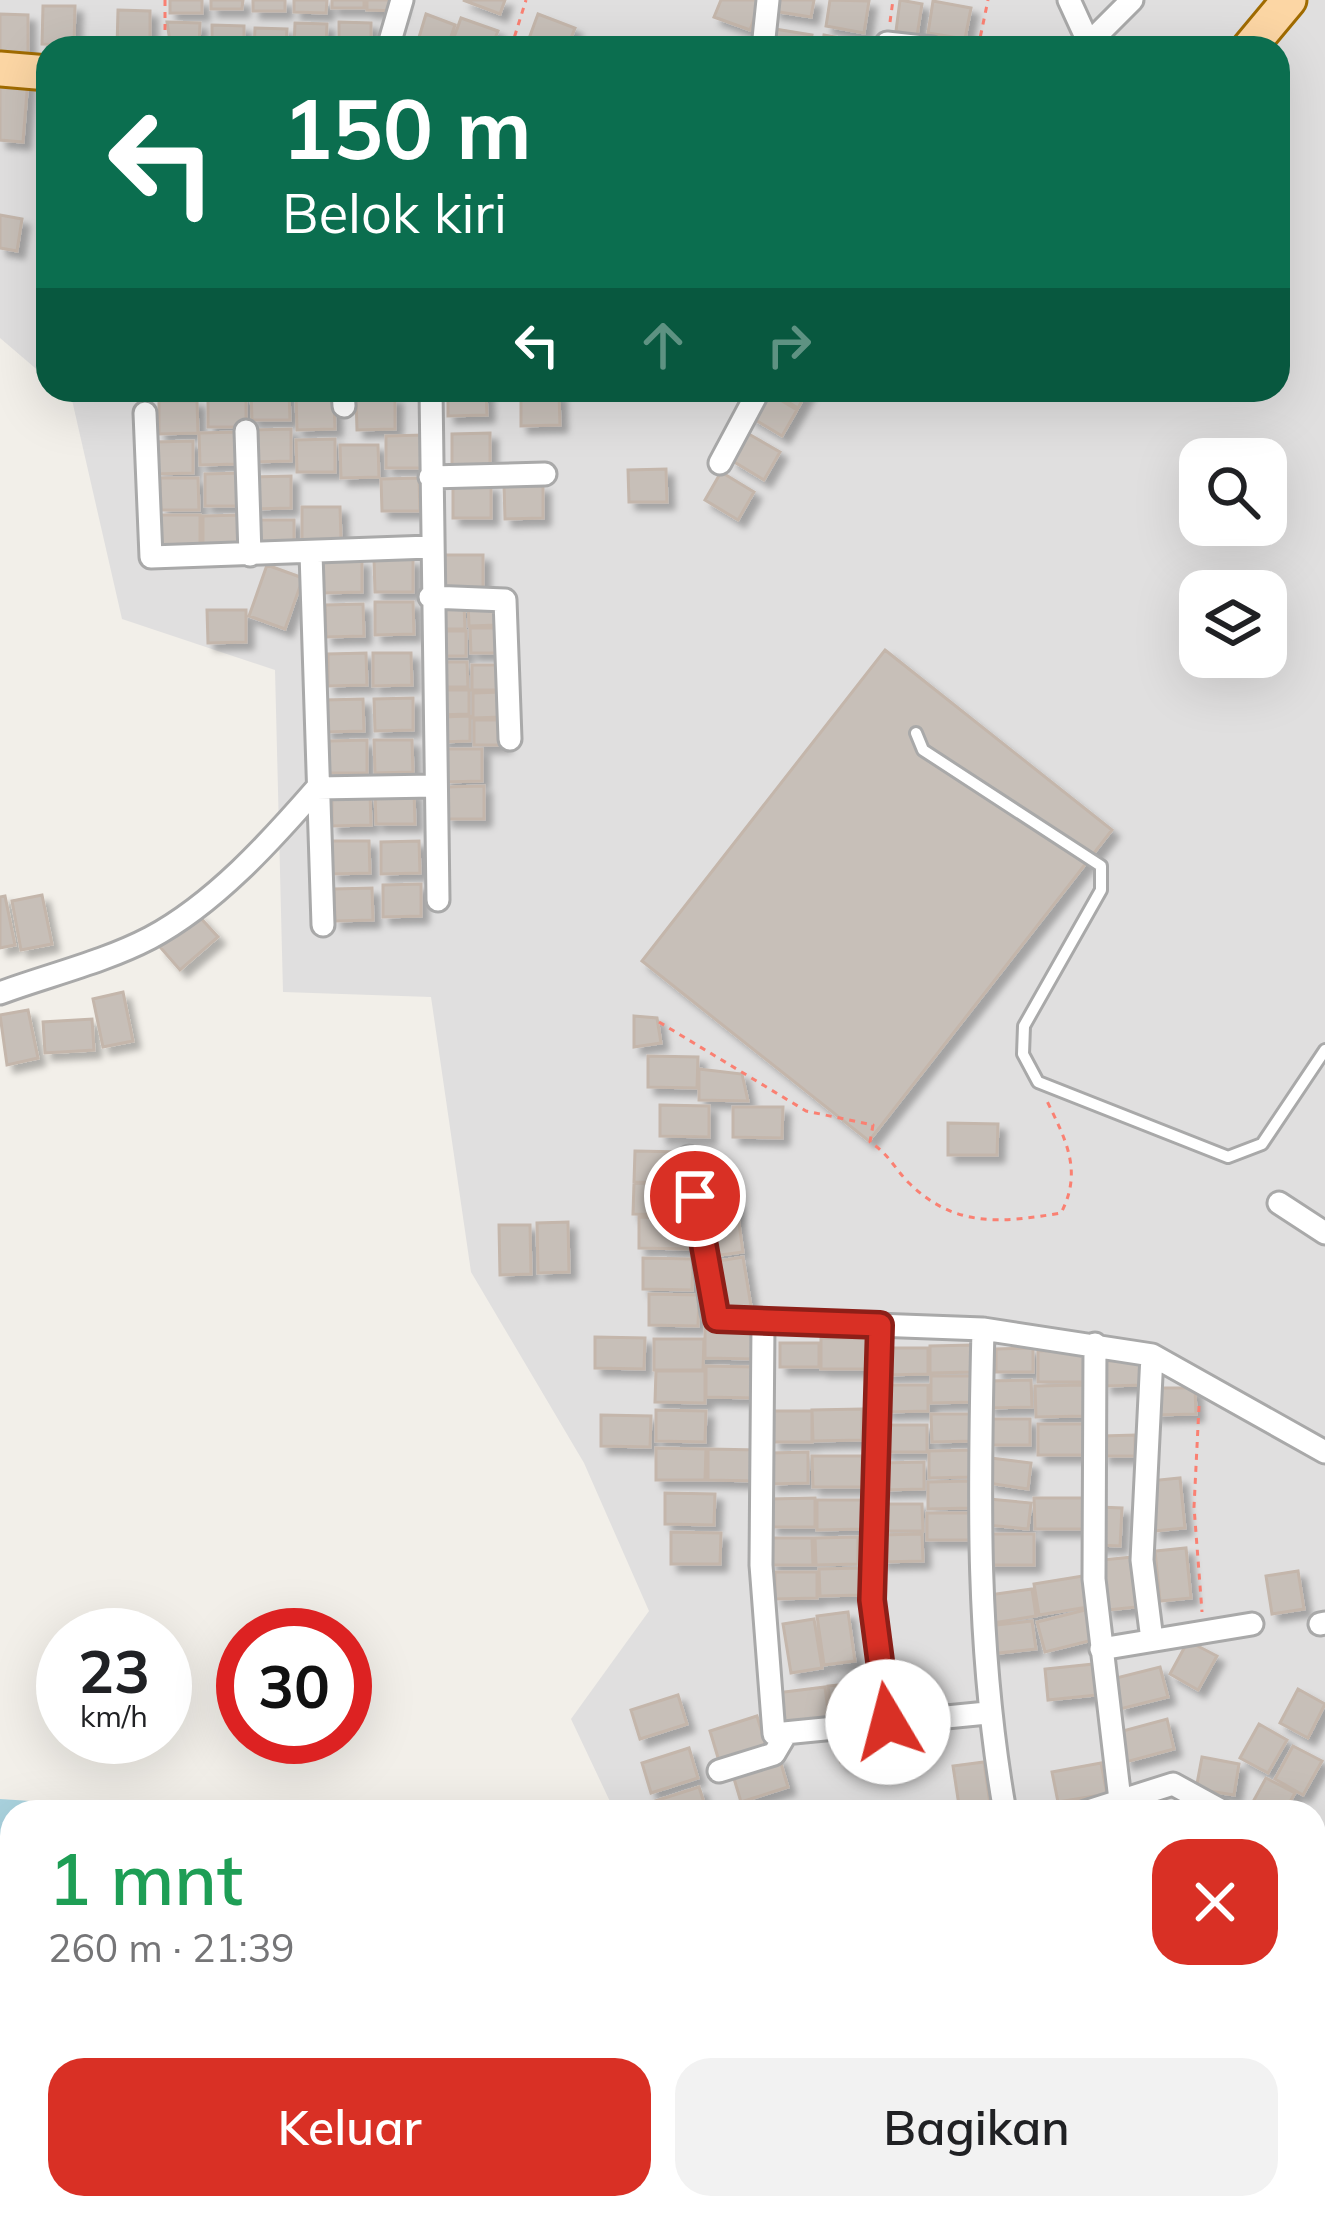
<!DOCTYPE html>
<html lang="id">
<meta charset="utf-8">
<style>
:root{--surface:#fff;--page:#f2f2f2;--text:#202124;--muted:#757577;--accent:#d93025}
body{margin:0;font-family:Mulish,sans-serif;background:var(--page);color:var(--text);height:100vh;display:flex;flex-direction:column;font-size:45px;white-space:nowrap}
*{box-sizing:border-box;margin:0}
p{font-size:39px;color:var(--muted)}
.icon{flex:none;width:66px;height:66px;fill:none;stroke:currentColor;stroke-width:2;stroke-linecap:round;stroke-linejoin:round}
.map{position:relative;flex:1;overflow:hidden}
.side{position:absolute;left:0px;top:1800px;width:1326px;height:420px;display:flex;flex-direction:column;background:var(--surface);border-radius:36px 36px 0 0;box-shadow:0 12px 48px #0002}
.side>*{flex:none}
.guide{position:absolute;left:36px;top:36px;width:1254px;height:366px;border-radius:36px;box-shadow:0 12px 48px #0002;background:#0b6e4f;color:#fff;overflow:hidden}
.tools{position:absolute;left:1179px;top:438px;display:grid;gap:24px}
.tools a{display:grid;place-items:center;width:108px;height:108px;border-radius:24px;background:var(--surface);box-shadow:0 12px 48px #0002;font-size:60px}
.speed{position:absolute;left:36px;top:1608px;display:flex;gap:24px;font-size:60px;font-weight:700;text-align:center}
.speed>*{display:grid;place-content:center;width:156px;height:156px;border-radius:50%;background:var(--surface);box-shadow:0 12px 48px #0002;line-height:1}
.speed small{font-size:30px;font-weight:400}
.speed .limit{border:18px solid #d22;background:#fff;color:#111}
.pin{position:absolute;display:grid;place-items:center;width:102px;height:102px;color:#fff;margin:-51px;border:6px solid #fff;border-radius:50%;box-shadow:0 3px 12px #0007}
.me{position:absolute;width:132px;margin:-66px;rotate:352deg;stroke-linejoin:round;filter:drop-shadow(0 0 9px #0008)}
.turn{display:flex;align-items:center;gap:42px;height:252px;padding:0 48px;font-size:54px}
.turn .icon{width:156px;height:156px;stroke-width:2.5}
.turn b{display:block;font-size:84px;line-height:102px}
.lanes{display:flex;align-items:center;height:114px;padding:0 48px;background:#0003;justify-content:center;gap:60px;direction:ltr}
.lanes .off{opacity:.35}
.round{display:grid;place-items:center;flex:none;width:126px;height:126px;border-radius:36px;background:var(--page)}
.headline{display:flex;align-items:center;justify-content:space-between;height:204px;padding:0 48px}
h1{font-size:72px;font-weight:600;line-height:90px;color:#1e9e55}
.button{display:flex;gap:24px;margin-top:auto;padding:24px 48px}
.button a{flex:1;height:138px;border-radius:36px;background:var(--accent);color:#fff;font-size:48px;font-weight:600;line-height:138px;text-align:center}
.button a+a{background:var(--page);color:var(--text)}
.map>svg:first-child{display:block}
.residential{fill:#e0dfdf;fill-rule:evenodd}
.water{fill:#aad3df}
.building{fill:#c7bfb8;stroke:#c4b6ab;stroke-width:3;filter:url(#shadow)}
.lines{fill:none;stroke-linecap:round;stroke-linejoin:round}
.lane-casing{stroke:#a9a9a9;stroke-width:16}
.street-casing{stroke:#a9a9a9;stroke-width:27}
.primary-casing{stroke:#a06b00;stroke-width:39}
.path{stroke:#fa8072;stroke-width:3;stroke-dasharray:6 6;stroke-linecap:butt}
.lane{stroke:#fff;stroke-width:10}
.street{stroke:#fff;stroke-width:21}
.primary{stroke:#fcd6a4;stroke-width:33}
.route-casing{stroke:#8d1f18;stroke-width:30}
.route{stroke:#d93025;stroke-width:21}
</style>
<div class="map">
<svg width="1325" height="2220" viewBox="0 0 1325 2220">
<defs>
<filter id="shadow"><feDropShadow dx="7" dy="7" stdDeviation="3" flood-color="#0004"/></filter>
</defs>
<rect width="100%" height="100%" fill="#f2efe9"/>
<path class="residential" d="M0,0H1325V2220H576L581,2208H1314V1812H615L571,1719L649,1611L584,1463L471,1272L431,997L283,992L275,670L122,619L72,400L61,390H1278V48H48V379L0,338ZM1200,459H1266V525H1200ZM1200,591H1266V657H1200Z"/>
<path class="water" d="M0,1799L167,1810L173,1812H12V1935L0,1933Z
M153,2208H530L514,2220H136Z"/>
<path class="building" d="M170,0H202V13H170Z
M211,0H243L242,9H211Z
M253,0H285V11H253Z
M294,0H327L326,13L294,12Z
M332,0H364V8H332Z
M367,0H399V11L367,10Z
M463,0H505L500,14Z
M721,0H761L750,30L714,17Z
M775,0H814L811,17L773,11Z
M830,0L869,1L864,33L826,26Z
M900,0L922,4L917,36L896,31Z
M933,1L971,8L965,39L928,33Z
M43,6H75L74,45L42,44Z
M118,10L150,11V48H117Z
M0,14L28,15V54L0,53Z
M426,14L455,25L447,48L417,44Z
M538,14L575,28L567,48L527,44Z
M461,18L498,31L491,48H450Z
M167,22L200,23L199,48H171Z
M339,22L371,23V48H339Z
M295,23L327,24L326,48H294Z
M212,25L244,26V48H212Z
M255,28L287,29L286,48H254Z
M775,29L812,35L810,48H771Z
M824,35L862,42L861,48H822Z
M0,78L28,80L23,142L0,140Z
M0,215L22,219L17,251L0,248Z
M251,390H289L290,420H252Z
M448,390H486L487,415L448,416Z
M764,390L797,410L782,436L749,416Z
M768,390H808L798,408Z
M521,393H559L560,425L521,426Z
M246,394V427H208V395Z
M296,397H334L335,429L297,430Z
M395,397V429L357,430L356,398Z
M159,401H197L198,433L159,434Z
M291,429V461L253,462L252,430Z
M237,432L238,464L200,465L199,433Z
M490,433V466H452V434Z
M747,433L780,452L764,480L731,460Z
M424,435L425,468H386V436Z
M335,439V472H297L296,440Z
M193,441V473L155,474V442Z
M340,445H378L379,477L341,478Z
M666,469L667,502H629L628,470Z
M721,472L754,492L738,520L705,500Z
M243,473V506H205V474Z
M291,476V508L253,509L252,477Z
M160,478H198L199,510H161Z
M419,478L420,511H382L381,479Z
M491,485V518H453V486Z
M504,486H543V518L505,519Z
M302,507H340L341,539L302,540Z
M161,515H200V547L162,548Z
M241,515V547L203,548V516Z
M255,520H294V552L256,553Z
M444,555H483V587L445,588Z
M413,559V592H375L374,560Z
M362,560V592L324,593L323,561Z
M267,565L303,578L285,629L249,616Z
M498,600L499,625L469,626L468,601Z
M375,602H413L414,634L375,635Z
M363,604L364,636L326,637L325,605Z
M435,604H464L465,629H435Z
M207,610H246V642L208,643Z
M470,628H500V653H471Z
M436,631H466V656H437Z
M885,650L1112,830L869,1141L642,961Z
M366,653L367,685L328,686V654Z
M373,653H411L412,685L373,686Z
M438,662H467L468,687H438Z
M472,665H502V690H472Z
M439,690H469V714L439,715Z
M502,692L503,717L473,718V693Z
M413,698V730L375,731L374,699Z
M363,699L364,731L325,732V700Z
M470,716V741L441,742L440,717Z
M474,720H503L504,745H474Z
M367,740V773H329V741Z
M374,740H412L413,772L375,773Z
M443,749H482V781L444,782Z
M484,786V819H446L445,787Z
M414,791L415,824H376L375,792Z
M332,793H370L371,825L332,826Z
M331,841H369L370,873L332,874Z
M419,841L420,873L381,874V842Z
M421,884V916L383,917V885Z
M372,888L373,920L335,921L334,889Z
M42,895L52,944L21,950L12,901Z
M5,896L15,945L0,948V897Z
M197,914L218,937L180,970L160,947Z
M123,992L133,1041L103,1047L93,999Z
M28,1010L38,1058L7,1065L0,1015Z
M634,1016L657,1018L661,1043L634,1047Z
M92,1019L94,1050L45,1053L43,1022Z
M648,1056L698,1057L697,1088L648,1087Z
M699,1069L742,1074L748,1101L699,1100Z
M660,1105L709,1106V1137L660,1136Z
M733,1107H783L782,1138L733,1137Z
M948,1123L998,1124L997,1155H948Z
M635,1151L684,1152V1183L634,1182Z
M728,1176L731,1194L702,1199L699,1180Z
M634,1183L683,1184L682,1215L633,1214Z
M736,1202L743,1252L713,1256L706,1206Z
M639,1217L689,1218L688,1249L639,1248Z
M568,1222L569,1272L538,1273L537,1223Z
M499,1225H530L531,1274L500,1275Z
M743,1257L751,1306L721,1311L713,1262Z
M643,1258L693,1259L692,1290L643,1289Z
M649,1294L699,1295L698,1326L649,1325Z
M705,1327H754V1359L705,1358Z
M595,1337L645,1338L644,1369L595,1368Z
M821,1338H870L871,1369H821Z
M654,1339H704L703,1370H654Z
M780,1343H819V1367H780Z
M973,1345V1372L930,1373V1346Z
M885,1348H928V1374L885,1375Z
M1033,1348V1372H996V1349Z
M1087,1350V1382H1038V1351Z
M1146,1360V1385L1105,1386V1361Z
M706,1366L756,1367L755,1398L706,1397Z
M656,1371H705V1403L655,1402Z
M931,1376H973V1402L931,1403Z
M1031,1380L1032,1407L988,1408V1381Z
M885,1385H928V1411L885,1412Z
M1085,1385V1416L1036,1417L1035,1386Z
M1153,1388H1195L1196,1414L1154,1415Z
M862,1409V1440L813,1441L812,1410Z
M656,1410L706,1411L705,1442L656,1441Z
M773,1411H812V1442H773Z
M931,1414H974V1441L932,1442Z
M601,1415L651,1416L650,1447L601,1446Z
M989,1419H1030V1445H989Z
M1038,1424H1087V1455H1038Z
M884,1425H927V1452H884Z
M1135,1435V1456H1103V1436Z
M656,1448L706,1449L705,1480H656Z
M708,1449L758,1450L757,1481L708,1480Z
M971,1450L972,1477L929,1478V1451Z
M808,1452V1483L771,1484V1453Z
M812,1456H862V1487H813Z
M991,1458L1031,1463L1028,1489L988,1483Z
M924,1462V1489L882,1490L881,1463Z
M1180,1478L1185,1528L1154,1531L1149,1481Z
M971,1481V1508L928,1509V1482Z
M665,1493L715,1494L714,1525L665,1524Z
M815,1498V1527H771L770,1499Z
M1034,1498H1084V1529H1035Z
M989,1499L1031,1503L1028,1529L987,1525Z
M817,1500H863L864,1529L817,1530Z
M880,1504H922L923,1531H880Z
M1098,1507L1122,1508L1120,1546L1096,1545Z
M927,1513H970V1540H927Z
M671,1532L721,1533L720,1564H671Z
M922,1534L923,1561L880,1562V1535Z
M984,1534H1034V1565H985Z
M858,1537V1564L816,1565L815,1538Z
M770,1538H812L813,1565H770Z
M1186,1548L1191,1598L1160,1601L1155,1551Z
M1133,1557L1137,1607L1107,1610L1102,1560Z
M862,1568V1595L820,1596L819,1569Z
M1298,1571L1304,1609L1272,1614L1266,1576Z
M775,1572H817V1598L775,1599Z
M1083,1576L1088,1607L1039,1615L1034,1584Z
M1032,1589L1036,1616L993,1623L989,1595Z
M1085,1610L1093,1640L1045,1652L1037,1622Z
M848,1612L855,1661L824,1665L817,1616Z
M814,1619L822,1668L791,1673L783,1624Z
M1032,1621L1036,1649L990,1654L987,1626Z
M1188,1641L1217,1656L1198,1690L1170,1674Z
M1094,1664L1097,1695L1048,1700L1045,1669Z
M1160,1667L1168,1697L1120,1709L1112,1679Z
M877,1681L881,1712L832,1717L828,1686Z
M825,1687L829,1718L780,1723L776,1693Z
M1298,1689L1325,1704L1308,1738L1280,1723Z
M678,1695L687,1724L640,1739L631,1710Z
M757,1716L766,1746L719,1761L710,1731Z
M1167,1719L1174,1749L1126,1762L1119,1732Z
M1259,1724L1287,1740L1268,1773L1240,1758Z
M841,1731H890L891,1761L841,1762Z
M1293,1746L1322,1761L1303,1795L1275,1779Z
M689,1748L698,1778L651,1793L642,1763Z
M779,1757L788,1787L741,1802L732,1772Z
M1202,1757L1239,1764L1234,1795L1196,1789Z
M984,1762L991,1811L960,1812L953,1766Z
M1101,1763L1107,1794L1058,1802L1052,1772Z
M1266,1778L1295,1793L1284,1812L1248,1811Z
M699,1787L707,1812H655L652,1802Z
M1325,2065V2220H1226L1236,2208H1314V2077Z
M560,2208H954L969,2220H542Z"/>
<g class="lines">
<g class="lane-casing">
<path id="lane" d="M916,733L923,750L1101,866V890L1024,1026L1023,1054L1038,1082L1228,1157L1262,1144L1325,1050"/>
</g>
<g class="street-casing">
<path id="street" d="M1069,0L1091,48
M388,48L402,0
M763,48L768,0
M886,48L887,43L932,48
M1084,48L1132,0
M343,390L344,406
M431,390L438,900
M145,413L151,557L430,547
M246,431L250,555
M720,463L759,390
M430,477L545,474
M311,553L323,925
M430,597L505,600L510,739
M0,993C49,975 104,962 150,938C214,904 270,842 317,788L434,786
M689,1157L712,1313L717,1319L983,1329L1152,1355L1325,1452
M1279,1203L1325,1233
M763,1325L761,1565L774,1734L987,1713
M880,1326L872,1600L888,1722
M983,1329C979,1495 976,1648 1005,1812
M1095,1344L1094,1579L1120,1800
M1152,1355L1142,1560L1152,1640
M1320,1624L1325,1623
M1101,1649L1252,1624
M719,1771L774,1754L784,1737
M1085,1812L1173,1784L1224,1812
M1314,1860L1325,1865
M1314,2070L1325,2058
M1314,2112L1325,2117
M817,2208L834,2220
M1170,2220L1181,2208"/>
</g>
<g class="primary-casing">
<path id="primary" d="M1249,48L1289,0
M0,69L48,73"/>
</g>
<path class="path" d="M165,0V48
M890,22L893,0
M511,48L526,0
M978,48L988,0
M659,1022L806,1111L873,1125L870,1142C889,1154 894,1168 909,1183C955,1228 1001,1223 1061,1213C1083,1171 1066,1140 1046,1099
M1199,1406L1194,1507L1202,1612"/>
<use href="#lane" class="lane"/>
<use href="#street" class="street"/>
<use href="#primary" class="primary"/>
</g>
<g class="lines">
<g class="route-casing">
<path id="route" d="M695,1196L717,1319L880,1325L872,1600L888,1722"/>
</g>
<use href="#route" class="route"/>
</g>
</svg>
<div class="tools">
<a><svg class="icon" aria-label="search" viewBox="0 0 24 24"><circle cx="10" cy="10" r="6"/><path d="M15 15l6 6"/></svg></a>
<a><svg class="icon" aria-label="layers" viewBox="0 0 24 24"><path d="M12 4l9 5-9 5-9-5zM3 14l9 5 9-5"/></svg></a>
</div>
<div class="speed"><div>23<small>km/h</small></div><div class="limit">30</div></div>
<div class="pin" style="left:695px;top:1196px;background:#d93025"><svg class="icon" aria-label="arrive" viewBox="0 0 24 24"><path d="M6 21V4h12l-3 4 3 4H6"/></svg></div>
<svg class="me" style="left:888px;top:1722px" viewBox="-20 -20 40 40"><circle r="19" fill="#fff"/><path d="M0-13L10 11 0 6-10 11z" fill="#d93025"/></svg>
<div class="guide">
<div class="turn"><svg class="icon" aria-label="left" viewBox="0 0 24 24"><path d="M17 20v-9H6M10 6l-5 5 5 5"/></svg><div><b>150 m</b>Belok kiri</div></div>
<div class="lanes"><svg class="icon" aria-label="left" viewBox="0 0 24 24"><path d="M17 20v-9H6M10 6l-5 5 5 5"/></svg><svg class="icon off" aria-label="ahead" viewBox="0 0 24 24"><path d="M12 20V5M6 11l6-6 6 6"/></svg><svg class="icon off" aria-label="right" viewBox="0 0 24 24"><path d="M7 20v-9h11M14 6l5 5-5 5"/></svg></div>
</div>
<section class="side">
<div class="headline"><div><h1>1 mnt</h1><p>260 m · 21:39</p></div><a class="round" style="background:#d93025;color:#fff"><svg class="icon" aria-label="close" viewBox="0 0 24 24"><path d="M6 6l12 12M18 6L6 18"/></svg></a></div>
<div class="button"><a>Keluar</a><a>Bagikan</a></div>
</section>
</div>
